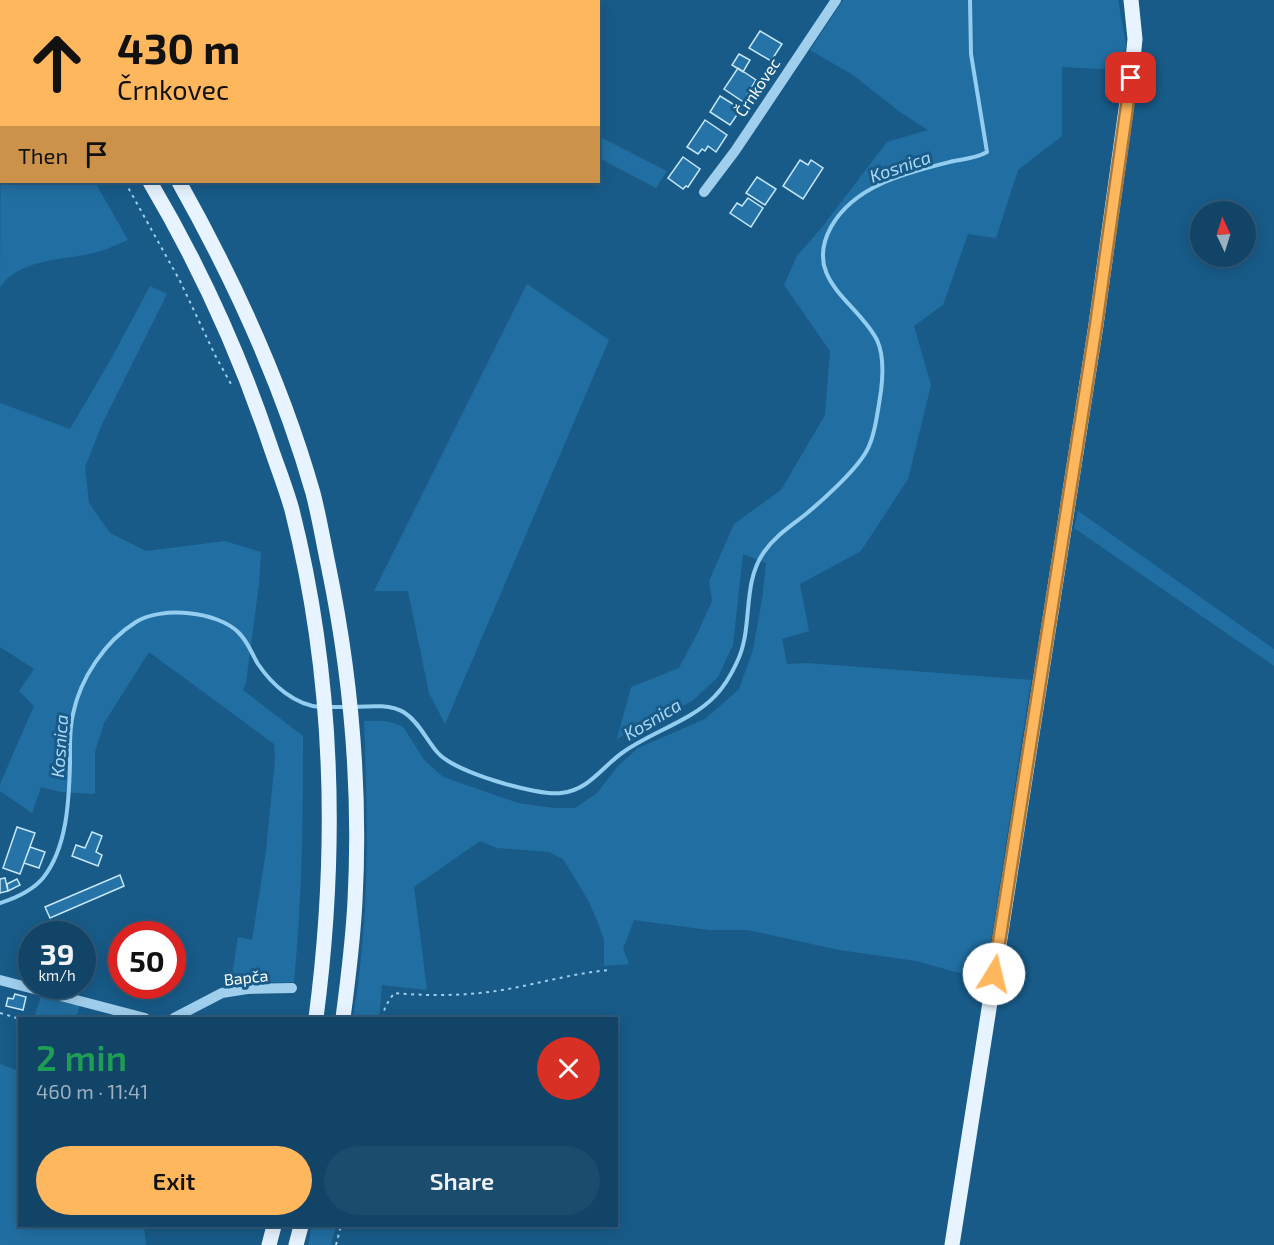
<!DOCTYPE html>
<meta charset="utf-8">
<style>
:root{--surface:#124467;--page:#1b4b6d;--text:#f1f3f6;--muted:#9cb0c0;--line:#315c7b;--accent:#ffb75d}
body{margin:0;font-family:"Exo 2",sans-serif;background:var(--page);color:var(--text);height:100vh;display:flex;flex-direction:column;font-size:22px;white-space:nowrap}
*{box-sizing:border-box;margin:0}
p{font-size:20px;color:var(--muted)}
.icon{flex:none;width:33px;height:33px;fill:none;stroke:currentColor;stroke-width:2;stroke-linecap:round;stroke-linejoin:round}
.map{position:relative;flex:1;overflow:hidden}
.drawer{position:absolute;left:18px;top:1017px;width:600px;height:210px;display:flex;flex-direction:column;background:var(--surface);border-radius:0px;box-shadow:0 3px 15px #0003,0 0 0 2px var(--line)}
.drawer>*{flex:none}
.guide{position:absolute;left:0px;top:0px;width:600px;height:183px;box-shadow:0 3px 15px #0003,0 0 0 2px var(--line);background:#ffb75d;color:#111;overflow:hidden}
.needle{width:39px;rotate:356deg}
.buttons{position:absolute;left:1190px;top:201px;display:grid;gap:12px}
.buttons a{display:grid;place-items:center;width:66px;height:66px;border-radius:50%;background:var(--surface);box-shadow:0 3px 15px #0003,0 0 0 2px var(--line);font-size:30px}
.speed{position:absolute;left:18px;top:921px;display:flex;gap:12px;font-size:30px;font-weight:700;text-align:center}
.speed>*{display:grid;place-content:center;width:78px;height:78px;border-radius:50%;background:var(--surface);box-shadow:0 3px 15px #0003,0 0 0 2px var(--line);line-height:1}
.speed small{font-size:15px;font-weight:400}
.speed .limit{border:9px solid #d22;background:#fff;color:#111}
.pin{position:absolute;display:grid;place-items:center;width:51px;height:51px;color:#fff;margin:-26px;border-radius:12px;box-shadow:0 3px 9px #0006}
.me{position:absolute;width:66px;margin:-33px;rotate:9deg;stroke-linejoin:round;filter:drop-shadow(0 0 4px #0008)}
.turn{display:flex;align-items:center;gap:21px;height:126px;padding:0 18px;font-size:27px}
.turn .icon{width:78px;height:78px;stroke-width:2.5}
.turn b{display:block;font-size:42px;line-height:51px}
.then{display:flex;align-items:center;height:57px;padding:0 18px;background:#0003;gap:12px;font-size:22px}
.round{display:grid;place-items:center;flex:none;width:63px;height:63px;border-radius:32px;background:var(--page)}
.summary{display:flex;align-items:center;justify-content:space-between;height:102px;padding:0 18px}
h1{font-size:36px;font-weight:600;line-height:45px;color:#1e9e55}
.action{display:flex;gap:12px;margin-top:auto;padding:12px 18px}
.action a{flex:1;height:69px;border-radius:36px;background:var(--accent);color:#111;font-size:24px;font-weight:600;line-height:69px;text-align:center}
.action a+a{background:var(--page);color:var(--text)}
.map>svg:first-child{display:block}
.green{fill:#216fa2}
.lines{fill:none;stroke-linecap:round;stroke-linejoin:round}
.stream{stroke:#93cdf0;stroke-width:4}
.building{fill:#2674a7;stroke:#c6e6fa;stroke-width:1.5}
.path{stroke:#a0cfed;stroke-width:2;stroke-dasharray:3 4.5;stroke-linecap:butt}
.minor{stroke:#a0cfed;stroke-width:10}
.major{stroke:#e7f4ff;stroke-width:15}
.route-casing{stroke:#a6773c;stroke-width:15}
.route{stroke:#ffb75d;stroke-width:10}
.labels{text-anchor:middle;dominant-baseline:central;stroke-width:6;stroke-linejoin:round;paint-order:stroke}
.street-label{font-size:16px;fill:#fff;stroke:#185b89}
.water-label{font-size:18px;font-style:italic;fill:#acd9f5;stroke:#185b89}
</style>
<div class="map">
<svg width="1274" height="1245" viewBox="0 0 1274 1245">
<rect width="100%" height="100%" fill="#185b89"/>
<path class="green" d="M843,0H1118L1126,45L1121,70L1062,67V136L1018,170L996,238L968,234L943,305L914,326L931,385L908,479L861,551L800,584L809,631L782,639L787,664L807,663L1031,680L985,980L916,961L839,950L748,930H709L634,920L623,949L629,964L604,966V940L597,920L588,900L563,859L549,852L497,848L480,841L414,887L427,990L382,985L379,1018H353C370,917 368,823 364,721H385L397,724L404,728L424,760L443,777L518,803L554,808H575L597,793L618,766L638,748L705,719L739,689L753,650L763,593L766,563L743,554L733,645L718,677L692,701L617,739L631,687L679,668L698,632L712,601L709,581L734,524L781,490L825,415L830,351L784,285L797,256L823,226L887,142L928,130L900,112L853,75L810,50Z
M1,89L2,182H95L128,240C117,244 107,250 97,252C64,261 22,257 0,287Z
M598,136L667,171L656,188L599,158Z
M527,284L609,340L445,724L429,693L408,591H374Z
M150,286L167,294L103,422L85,467L89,503L110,533L146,551L225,541L261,552L259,584L246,683L243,690L303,736C303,818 302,900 294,982L231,983L238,937L252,940L266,851L275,759L274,744L149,652L104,723L95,752V794L61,792L41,787L32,813L0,791V784L34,706L19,691L34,669L0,647V403L70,429L111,359Z
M1078,511L1274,649V666L1074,528Z
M42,993L80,1005L76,1018H34Z
M0,1064L19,1071L20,1226H144L146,1245H0Z
M312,1226H336L331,1245H308Z"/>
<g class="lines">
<path class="stream" d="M328,707H347
M355,707C370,706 391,704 405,713C419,722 427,741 438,753C455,772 536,796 561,793C589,790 601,768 622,753C649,733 693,720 715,696C723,688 732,673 737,662C754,627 741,585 764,552C775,536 791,526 806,514C823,500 855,471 866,452C875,437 878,409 881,391C883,375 884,355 877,340C858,302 802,280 831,227C855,184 910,172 954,161C965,159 977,158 987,152L971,54L970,0
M0,903C16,898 32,891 43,878C67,848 69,801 70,764C70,748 69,730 73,714C80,679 105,641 136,622C161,606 218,611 239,633C248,642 252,654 258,664C272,685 295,705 320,707"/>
</g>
<path class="building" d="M760,31L782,44L771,61L749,48Z
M739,54L750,60L743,72L732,65Z
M738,68L756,80L747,95L752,98L748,105L724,89Z
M720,96L741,109L730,125L710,112Z
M705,120L727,135L716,152L708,146L705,151L702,149L698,154L687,147Z
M683,157L700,169L688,187L686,186L683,189L668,178Z
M800,160L808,165L811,160L823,168L803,199L783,186Z
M757,177L776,189L765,205L746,193Z
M748,198L763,208L751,227L730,213L737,203L742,206Z
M17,827L35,833L20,874L3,868Z
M92,832L102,836L96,852L102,855L98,866L72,856L76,845L85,848Z
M30,847L45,852L39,868L24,863Z
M120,875L124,886L50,918L45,907Z
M5,878L8,891L0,893V879Z
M17,879L20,885L8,891L7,884Z
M15,994L26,997L23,1010L6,1006L8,998L13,999Z"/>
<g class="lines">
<path class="path" d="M125,182L180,281L215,355L232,386
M0,1013L20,1019
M383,1018L385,1007L394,993C428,996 463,996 496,991C535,985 572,973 610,970
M336,1245L341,1226"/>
<path class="minor" d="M704,192L735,151L836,0
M0,980L145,1018
M174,1018L222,993L247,989L292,988"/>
<path class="major" d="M18,0L19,2
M34,0L35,2
M66,0L67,2
M130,2L131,0
M0,76L2,75
M150,182C199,265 239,352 270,445C277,466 286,488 292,510C334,676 338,849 316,1018
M179,182C234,280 282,384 313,493C319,516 323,540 328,564C351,675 361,788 355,901C353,940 348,980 343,1018
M269,1245L274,1226
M296,1245L301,1226
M952,1245L1096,325L1133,59L1135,39L1131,0"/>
</g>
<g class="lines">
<g class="route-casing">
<path id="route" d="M994,974L1096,325L1131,78"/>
</g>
<use href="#route" class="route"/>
</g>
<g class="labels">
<g class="street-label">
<text transform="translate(757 87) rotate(-56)">Črnkovec</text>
<text transform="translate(246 977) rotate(-6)">Bapča</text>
</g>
<g class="water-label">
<text transform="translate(900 166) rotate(-19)">Kosnica</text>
<text transform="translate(652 719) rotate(-31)">Kosnica</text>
<text transform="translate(59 746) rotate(-86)">Kosnica</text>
</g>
</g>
</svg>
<div class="buttons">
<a><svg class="needle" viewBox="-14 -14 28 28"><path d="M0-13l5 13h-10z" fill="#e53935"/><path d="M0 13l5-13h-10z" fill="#9cb0c0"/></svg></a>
</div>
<div class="speed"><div>39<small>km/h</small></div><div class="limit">50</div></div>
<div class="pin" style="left:1131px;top:78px;background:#d93025"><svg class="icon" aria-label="arrive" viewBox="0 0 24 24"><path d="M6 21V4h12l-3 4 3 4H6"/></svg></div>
<svg class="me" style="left:994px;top:974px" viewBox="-20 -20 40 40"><circle r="19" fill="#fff"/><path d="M0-13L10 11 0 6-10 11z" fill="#ffb75d"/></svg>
<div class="guide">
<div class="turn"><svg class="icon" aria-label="ahead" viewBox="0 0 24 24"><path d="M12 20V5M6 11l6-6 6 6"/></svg><div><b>430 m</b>Črnkovec</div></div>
<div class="then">Then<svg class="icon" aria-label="arrive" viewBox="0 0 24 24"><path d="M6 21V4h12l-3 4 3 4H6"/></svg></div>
</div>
<section class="drawer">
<div class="summary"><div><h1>2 min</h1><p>460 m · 11:41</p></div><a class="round" style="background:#d93025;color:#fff"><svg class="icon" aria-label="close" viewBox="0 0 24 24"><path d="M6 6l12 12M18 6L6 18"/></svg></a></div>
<div class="action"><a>Exit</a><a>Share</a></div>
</section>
</div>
